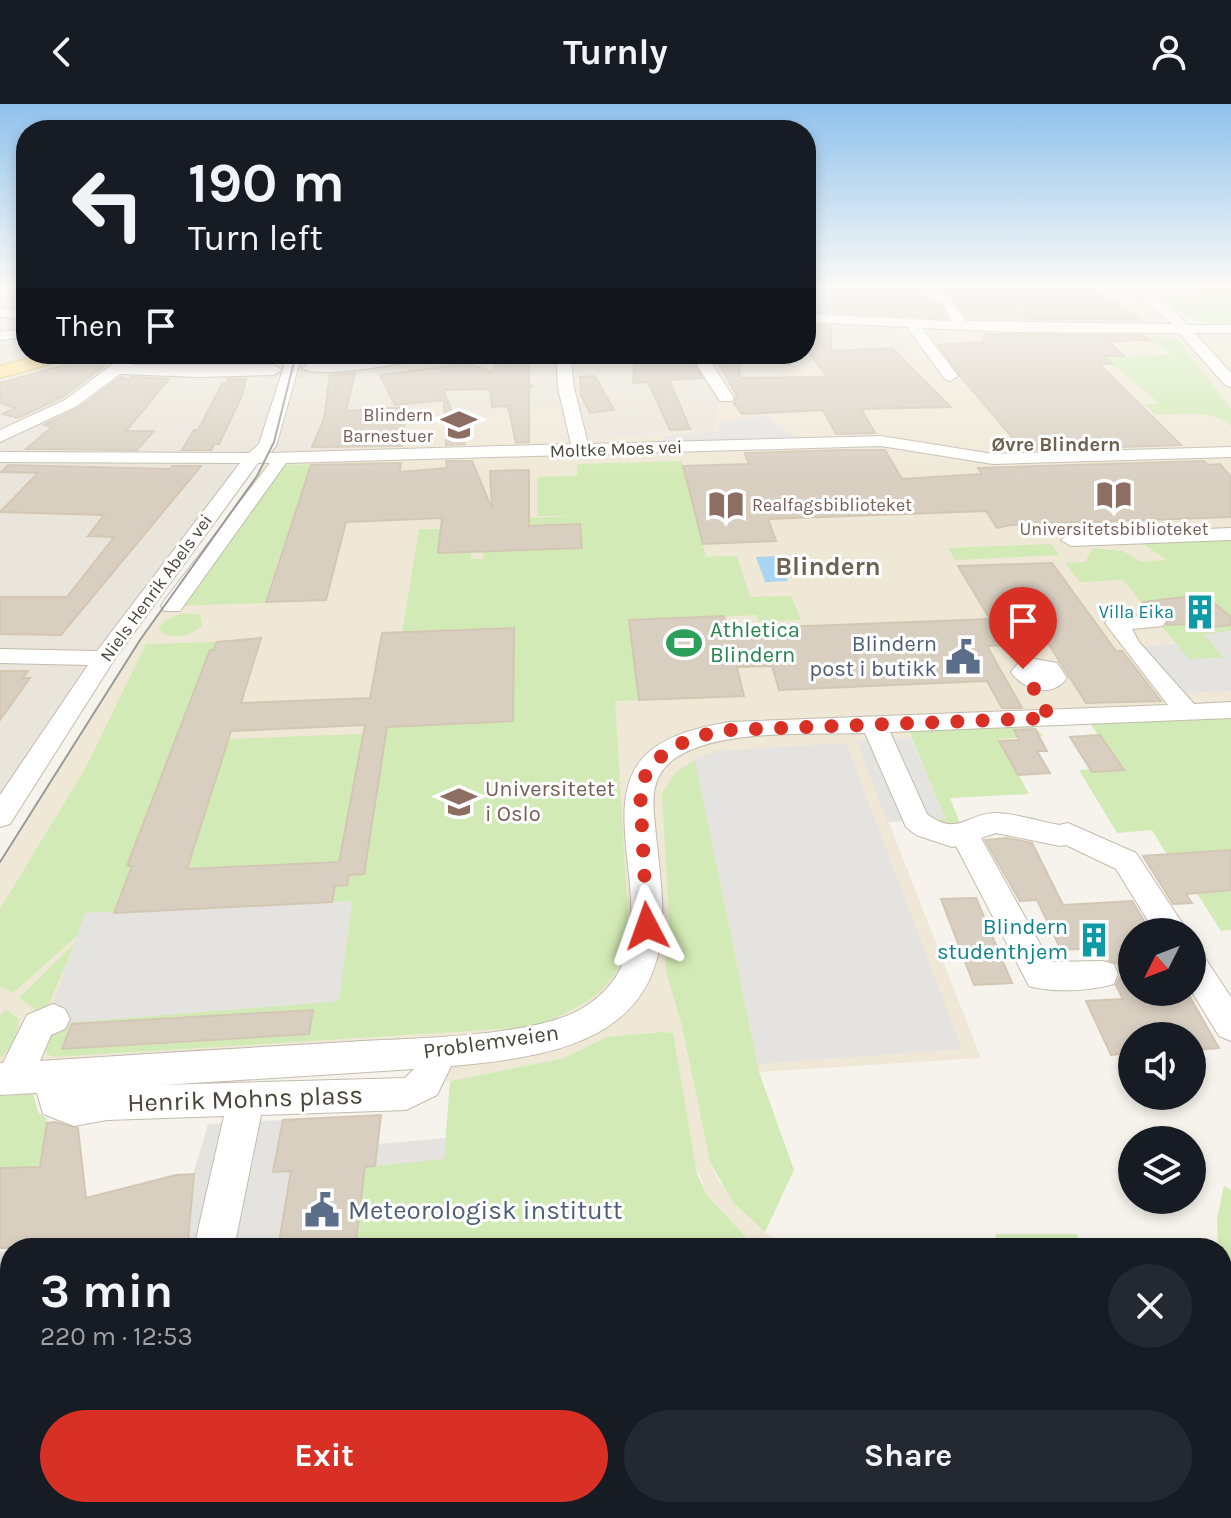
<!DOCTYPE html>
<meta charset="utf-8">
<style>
:root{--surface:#171b24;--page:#242831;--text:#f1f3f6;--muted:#9ea1a6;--accent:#d93025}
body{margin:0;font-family:Karla,sans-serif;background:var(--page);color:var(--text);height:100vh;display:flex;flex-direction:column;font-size:30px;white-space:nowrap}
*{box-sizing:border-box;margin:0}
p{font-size:26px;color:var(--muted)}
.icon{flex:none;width:44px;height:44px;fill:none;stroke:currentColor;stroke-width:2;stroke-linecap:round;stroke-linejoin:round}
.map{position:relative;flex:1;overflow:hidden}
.drawer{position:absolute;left:0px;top:1134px;width:1232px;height:280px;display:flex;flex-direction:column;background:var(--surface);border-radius:32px 32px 0 0;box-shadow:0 4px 12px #0003}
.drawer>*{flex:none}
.banner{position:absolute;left:16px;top:16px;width:800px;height:244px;border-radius:32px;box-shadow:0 4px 12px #0003;background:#171b24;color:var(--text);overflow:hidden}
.needle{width:52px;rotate:228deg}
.tools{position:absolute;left:1118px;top:814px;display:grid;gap:16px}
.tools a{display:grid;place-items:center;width:88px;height:88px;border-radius:50%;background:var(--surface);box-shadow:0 4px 12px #0003;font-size:40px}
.pin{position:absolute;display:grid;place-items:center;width:68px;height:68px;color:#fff;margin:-82px -34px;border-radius:50% 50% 50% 0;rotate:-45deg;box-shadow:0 0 8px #0007}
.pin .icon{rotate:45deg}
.me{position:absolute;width:88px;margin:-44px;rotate:356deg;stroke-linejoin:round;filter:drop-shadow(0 0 6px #0008)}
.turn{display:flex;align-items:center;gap:28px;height:168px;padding:0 40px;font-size:36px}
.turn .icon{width:104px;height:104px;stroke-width:2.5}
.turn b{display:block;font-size:56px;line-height:68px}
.then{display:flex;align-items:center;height:76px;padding:0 40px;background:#0003;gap:16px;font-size:30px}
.round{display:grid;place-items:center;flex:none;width:84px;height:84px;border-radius:42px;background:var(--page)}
.overview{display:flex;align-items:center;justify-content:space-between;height:136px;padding:0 40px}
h1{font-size:48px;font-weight:700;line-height:60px}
.cta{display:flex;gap:16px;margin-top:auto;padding:16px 40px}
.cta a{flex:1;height:92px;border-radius:48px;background:var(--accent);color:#fff;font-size:32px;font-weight:700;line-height:92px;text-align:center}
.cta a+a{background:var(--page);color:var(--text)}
header{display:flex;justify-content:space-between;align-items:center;height:104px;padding:0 40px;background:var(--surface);font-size:36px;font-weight:700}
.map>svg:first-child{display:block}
.residential{fill:#eae5da}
.education{fill:#efe8d6}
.green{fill:#d2eab5}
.parking{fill:#e5e3e0}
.water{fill:#a9d4f2}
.building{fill:#d8cfc1;stroke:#d3c7b4;stroke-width:2;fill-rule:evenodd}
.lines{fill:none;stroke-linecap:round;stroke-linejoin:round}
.minor-casing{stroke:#c2bbae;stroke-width:2}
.major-casing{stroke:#e6c16a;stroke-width:2}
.minor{fill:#fff;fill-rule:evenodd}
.major{fill:#ffe39c;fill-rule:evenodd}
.tram{stroke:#9a9a9a;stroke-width:2}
.route{stroke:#d93025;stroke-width:14;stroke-dasharray:0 25.2}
.labels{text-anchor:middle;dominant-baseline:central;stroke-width:6;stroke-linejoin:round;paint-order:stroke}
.far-education-label{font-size:18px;fill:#785e54;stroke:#fff;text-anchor:end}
.far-street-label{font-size:18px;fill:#4b4439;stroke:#fff}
.far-culture-label{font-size:18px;fill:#0d838f;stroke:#fff;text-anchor:end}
.far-neighbourhood-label{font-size:20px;font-weight:bold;fill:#6e6250;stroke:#fff}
.leisure-label{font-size:22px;fill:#27864d;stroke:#fff;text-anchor:start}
.service-label{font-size:22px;fill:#4e5e75;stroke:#fff;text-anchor:end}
.education-label{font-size:22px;fill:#785e54;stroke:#fff;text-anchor:start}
.culture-label{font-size:22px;fill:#0d838f;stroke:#fff;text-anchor:end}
.street-label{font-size:22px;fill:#4b4439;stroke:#fff}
.far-district-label{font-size:26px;font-weight:bold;fill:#6e6250;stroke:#fff}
.near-street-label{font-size:26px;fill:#4b4439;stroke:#fff}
.near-service-label{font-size:26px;fill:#4e5e75;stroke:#fff;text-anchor:start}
</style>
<header><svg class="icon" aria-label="back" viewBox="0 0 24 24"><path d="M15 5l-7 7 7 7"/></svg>Turnly<svg class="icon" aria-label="person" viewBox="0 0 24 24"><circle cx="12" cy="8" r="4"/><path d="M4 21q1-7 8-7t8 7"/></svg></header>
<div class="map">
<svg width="1231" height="1414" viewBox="0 0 1231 1414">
<rect width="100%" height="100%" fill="#f6f3ec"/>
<path class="residential" d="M0,181H26V250H806V181H985L1019,205L1145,198L1162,203L1184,226L898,219L910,269L781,263L780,270L713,271L719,294L714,325L579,337L448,311L359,306L351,353L253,355L0,705Z"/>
<path class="education" d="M898,219H1231V612L908,626L911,634L857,637L981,954L759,968L693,976L710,1058L718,1076L765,1128L786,1144H756L707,1091L692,1052L673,929L606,933L564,954L450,977L427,978L435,948L0,975V759L140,536L244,393L267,354L352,347L359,306L452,300L449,311L570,302L580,337L713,325L719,294L712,271L780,270L782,263L910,269Z"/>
<path class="green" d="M1197,181H1231V219C1197,220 1184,218 1162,190L1204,195Z
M1146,230L1178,236L1231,305V322C1212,305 1181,310 1156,311L1144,300L1159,299L1105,254L1170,250Z
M682,357L706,453L737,452L750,493L791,492L801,516L759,518L756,511L629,516L639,596L615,597L629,831C619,888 582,903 534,923L54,953L47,950L44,937L63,919L339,897L352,797L332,798L337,771L364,770L387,622L513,617L514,525L402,529L419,425H441L438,449L471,448V455H483L484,447L582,444L580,420L500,423V415L580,412H537V373L577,372V360Z
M316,360L314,366L308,367L264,499L176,502L285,361Z
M1231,433V527L1204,530L1226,554L1189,555L1123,476L1080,478L1065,459L1085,458L1093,444L1123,447L1141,458L1166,456L1138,436Z
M1051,440L1060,451L955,456L948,444Z
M182,509L200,511L202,521C191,532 175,536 161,528L159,525L164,517Z
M217,538L213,546L209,547L192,591L193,601H188L178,628V639H174L127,761L132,762L113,809L85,810L77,832L13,889L0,882V805L86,663L146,540Z
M1231,612V746L1167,751L1152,726L1117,729L1079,666L1121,663L1089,618Z
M1028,621L1037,625L1043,632L999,635L1029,690L950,694L962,725L926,716L945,714L908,625Z
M363,630L339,758L182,765L189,759L227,635Z
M695,656L759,968L794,1066L765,1128L733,1098L710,1058L682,922L665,864L670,832L662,689L676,668Z
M1231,785V826L1221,827L1196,788Z
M75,839L48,902L38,907L19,894Z
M6,905L19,915C19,928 11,946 0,954V911Z
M663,928L673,929L697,1070L707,1091L756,1144H355L365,1063L444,1054L450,977L564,954L606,933Z
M33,990L38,1008L47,1015L40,1063L0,1064V992Z
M1224,1082L1231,1086V1414H1114L1108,1404H1222V1144H1218L1217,1115Z
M995,1130H1077L1081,1144H999Z
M10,1295V1404H38L35,1414H0V1296Z
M127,1404H191L189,1414H113L114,1410H125Z
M427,1404H919L921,1414H436Z
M989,1404H1101L1107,1414H995Z"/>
<path class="parking" d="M766,312L797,334L665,338L663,332L718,327L720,318Z
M1231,527V587L1179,589L1144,542L1177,540L1189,555L1224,554L1203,530Z
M911,634L946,715L887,718L857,637Z
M846,639L962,945L758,960L695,656L714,647Z
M352,797L339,897L63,919L52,903L85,809Z
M283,1016L274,1068L291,1067L278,1144H145L193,1071L208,1020Z
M446,1034L444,1055L375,1062L378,1040Z
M10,1147V1295L0,1296V1148Z
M191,1404H279L277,1414H189Z"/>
<path class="water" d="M778,452L780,456H786L791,471L786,472L788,477L765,478L756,453Z"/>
<path class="building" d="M806,181H883L894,189L914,187L942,203L946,214L806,207Z
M956,181L971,188L1088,182L1142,216L967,214L952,193L937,183Z
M806,221L831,222V247L892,244L951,303L861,305L875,329L836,330L823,306L742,310L734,299L737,292L714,252H739L740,274L828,273L806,246Z
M984,230L1144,232L1150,236L1108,237L1124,252H1103L1112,260H1099L1181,341L1023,346L961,273L938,241L984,238Z
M441,250L493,268L497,250H529V281L533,282L529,283V338L516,339L508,302L492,303L490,285L443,286L465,340L446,341L444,296L395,301L380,271L449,262Z
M635,251L693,253L702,274L669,276L690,325L670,326L648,278L633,279Z
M89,254L104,262L63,293L18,314L3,310L16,304L0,299V279Z
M355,269L346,307L406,303L402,342L312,343L324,315L330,271Z
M595,272L614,306L590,309L581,291L580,273Z
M121,273L128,276L131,273L169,275L126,327H154L137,346L26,345L52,323L44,321L79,304Z
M228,275H246L242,292L219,340H214L211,346H182L194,326H198L222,280L227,279Z
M845,346H885L902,375L982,370L978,364L1204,357L1208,361L1220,360L1231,373V413L1011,421L997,424L986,407L768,415L776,437L703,440L683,362L749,360L745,349Z
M446,357H472L492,405L490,367L529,366V422L580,420L582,444L438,449L442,414L346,418L326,496L266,498L311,361L401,359L400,368L447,364Z
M8,361L170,365L172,362H201L61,531L0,530V493H67L114,433L88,432L104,411L0,408L38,369L1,368Z
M1052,459L1116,547H1122L1161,597L1086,599L1048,539L987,542L1022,604H1002L987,577L779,586L772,562L737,563L744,592L639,596L629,516L724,512L727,525L990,515L958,462Z
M1199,491L1207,498H1213L1231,513V521L1198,525L1192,520L1167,521L1166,510L1150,507L1143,498Z
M514,524L513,617L387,623L364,770L349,771L347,781L335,782L332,798L114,809L132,762H127L210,546H213L217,538L261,534L241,599L370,594L382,529ZM365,621L339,758L187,765L231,627Z
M0,567H28L22,574H30L0,616Z
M1035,625L1047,647H1037L1050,669L1018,671L999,637L1019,636L1014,626Z
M1100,631L1124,666L1092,668L1070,633Z
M1007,734L1032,739L1063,801L1132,797L1151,828H1132V888H1187L1219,944L1192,946V932H1132V949L1111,951L1086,897L1123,895L1116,881L1121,871L1117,859L1102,854L1097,844L1061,846L1037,796L1020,797L985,736Z
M1231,746V786L1186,790L1192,799L1173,800L1143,752Z
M976,794L1012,879L974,881L941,795Z
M313,906L309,930L62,945L72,920Z
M381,1011L375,1062L365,1063L355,1144H278L291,1067L273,1068L283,1016Z
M55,1018L78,1024L86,1094L176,1071L194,1070L188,1136L147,1144H0V1064L40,1063L47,1019Z"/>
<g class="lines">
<g class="minor-casing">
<path id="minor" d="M910,181C937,181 954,193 965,217L1172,220L1162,210L1122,181C1148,181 1170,202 1187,221H1231V229H1195L1231,269V283L1225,281L1179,229L1016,228L922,224L958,272L950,277L945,275L907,223L806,218V210L951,217L944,201Z
M0,185L26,186V194L0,193Z
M0,205L26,206V214L0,213Z
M26,225V233L0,236V228Z
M126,250H143L131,261H274L282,266L274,271L198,273L120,270L77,302L0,338V326L65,296Z
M288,250H302L276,342L270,349L571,340L558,284L556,250H570L574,284L588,340L881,332L993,350L1231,343V353L993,360L881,342L286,359L180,507H164L161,502L164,497L270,359H258L114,556L10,720L0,723V691L88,561L0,559V545L97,547L240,359L0,358V348L249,349L259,340Z
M401,250H438L431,254C408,258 317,276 302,264L310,259Z
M696,250H710L714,263L734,294L732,297H720L698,263Z
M1231,424V436L1071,442L1061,436L1071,430Z
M1155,510L1163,512L1166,517L1163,522L1132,525L1139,538L1194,600L1231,598V614L890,628L927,710C958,734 968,708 997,709C1017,710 1039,717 1059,721L1068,719L1136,749L1188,828H1155L1116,765L1066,741L1060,742L996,729L981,734L1050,858L1102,857L1114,860L1118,870L1114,880C1090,887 1053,889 1029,882L956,742L952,743L916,731L906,723L865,629C811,631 718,624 674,655C651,672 652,695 655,721C658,757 665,794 661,830C652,941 539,954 451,962L437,991L406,1006L261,1011L234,1144H194L224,1012L107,1016L74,1022L43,1010L37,989L0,991V959H3L27,911L53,900L65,905L70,915L65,925L51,931L40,957C143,950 245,944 348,938C408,934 531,934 581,905C688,843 580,705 650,647C672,629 702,623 729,618L1168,601L1105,519L1108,514ZM414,965L405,974L162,981Z
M1029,554L1057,559L1067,574C1052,595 1023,586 1011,568L1021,556Z
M1192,847L1203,851L1231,893V937L1219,932L1192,888Z
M256,1404H394L395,1407L392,1414H260Z"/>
</g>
<g class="major-casing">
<path id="major" d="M45,250H77L74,254L0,274V262Z"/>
</g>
<use href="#minor" class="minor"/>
<use href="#major" class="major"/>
<path class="tram" d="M0,758L140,536L257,372L274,338L296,250"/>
</g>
<linearGradient id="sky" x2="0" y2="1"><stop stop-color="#8fc1ec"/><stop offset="0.48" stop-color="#fbfaf6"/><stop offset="1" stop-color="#fbfaf6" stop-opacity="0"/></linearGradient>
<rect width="1231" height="379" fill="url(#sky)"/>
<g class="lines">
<path class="route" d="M647,822L640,685C651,646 693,631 729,626L1050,614L1023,565"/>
</g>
<defs>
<g id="school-bare" transform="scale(2.76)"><path d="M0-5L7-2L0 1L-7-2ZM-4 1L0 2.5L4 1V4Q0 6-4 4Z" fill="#8d6e63" stroke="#fff" stroke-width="2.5" paint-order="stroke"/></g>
<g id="library-bare" transform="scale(2.76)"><path d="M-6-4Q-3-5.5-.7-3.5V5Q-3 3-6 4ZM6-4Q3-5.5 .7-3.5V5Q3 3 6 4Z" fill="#8d6e63" stroke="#fff" stroke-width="2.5" paint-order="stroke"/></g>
<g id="building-bare" transform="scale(2.76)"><path d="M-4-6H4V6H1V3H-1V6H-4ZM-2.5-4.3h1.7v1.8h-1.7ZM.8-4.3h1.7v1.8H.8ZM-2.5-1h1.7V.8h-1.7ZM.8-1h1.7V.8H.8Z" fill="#0f9aa8" stroke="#fff" stroke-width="2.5" paint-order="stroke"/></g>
<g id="stadium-bare" transform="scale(2.76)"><path d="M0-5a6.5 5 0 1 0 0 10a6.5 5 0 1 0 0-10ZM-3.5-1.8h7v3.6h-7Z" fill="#2e9e5b" stroke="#fff" stroke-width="2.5" paint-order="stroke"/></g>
<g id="civic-bare" transform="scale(2.76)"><path d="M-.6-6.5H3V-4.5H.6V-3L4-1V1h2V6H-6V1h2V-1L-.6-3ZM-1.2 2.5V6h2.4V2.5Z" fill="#5c6f8a" stroke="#fff" stroke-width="2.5" paint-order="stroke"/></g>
<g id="university-bare" transform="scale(2.76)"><path d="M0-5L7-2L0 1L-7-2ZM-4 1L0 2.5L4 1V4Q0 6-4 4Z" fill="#8d6e63" stroke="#fff" stroke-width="2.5" paint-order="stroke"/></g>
</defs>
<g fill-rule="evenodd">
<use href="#school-bare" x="459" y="321"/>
<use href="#library-bare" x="1114" y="391"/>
<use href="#library-bare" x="726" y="401"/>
<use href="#building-bare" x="1200" y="508"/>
<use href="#stadium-bare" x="684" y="539"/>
<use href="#civic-bare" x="963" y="553"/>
<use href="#university-bare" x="459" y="698"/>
<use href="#building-bare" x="1094" y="836"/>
<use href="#civic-bare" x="322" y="1106"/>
</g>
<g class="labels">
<g class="far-education-label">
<text x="433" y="311">Blindern<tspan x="433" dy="21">Barnestuer</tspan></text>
<text x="752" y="401" text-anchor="start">Realfagsbiblioteket</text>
<text x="1114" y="425" text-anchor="middle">Universitetsbiblioteket</text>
</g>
<g class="far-street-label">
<text transform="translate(616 345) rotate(-2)">Moltke Moes vei</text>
<text transform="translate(156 484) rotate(-54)">Niels Henrik Abels vei</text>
</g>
<g class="far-culture-label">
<text x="1174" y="508">Villa Eika</text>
</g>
<g class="far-neighbourhood-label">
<text x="1056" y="340">Øvre Blindern</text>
</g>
<g class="leisure-label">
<text x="710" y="526">Athletica<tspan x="710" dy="25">Blindern</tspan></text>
</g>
<g class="service-label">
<text x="937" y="540">Blindern<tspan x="937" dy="25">post i butikk</tspan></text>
</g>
<g class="education-label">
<text x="485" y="685">Universitetet<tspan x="485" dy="25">i Oslo</tspan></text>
</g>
<g class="culture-label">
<text x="1068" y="823">Blindern<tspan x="1068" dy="25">studenthjem</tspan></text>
</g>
<g class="street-label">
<text transform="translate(491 938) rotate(-8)">Problemveien</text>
</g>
<g class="far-district-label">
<text x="828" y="462">Blindern</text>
</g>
<g class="near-street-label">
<text transform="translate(245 995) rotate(-2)">Henrik Mohns plass</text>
</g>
<g class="near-service-label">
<text x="348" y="1106">Meteorologisk institutt</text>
</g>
</g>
</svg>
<div class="tools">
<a><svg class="needle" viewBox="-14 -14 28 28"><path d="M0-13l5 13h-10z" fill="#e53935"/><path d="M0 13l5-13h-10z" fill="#9ea1a6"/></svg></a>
<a><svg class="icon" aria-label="sound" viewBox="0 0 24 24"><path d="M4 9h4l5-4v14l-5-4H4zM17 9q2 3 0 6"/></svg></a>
<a><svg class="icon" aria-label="layers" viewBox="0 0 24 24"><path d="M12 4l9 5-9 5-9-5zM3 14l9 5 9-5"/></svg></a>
</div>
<div class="pin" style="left:1023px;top:565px;background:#d93025"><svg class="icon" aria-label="arrive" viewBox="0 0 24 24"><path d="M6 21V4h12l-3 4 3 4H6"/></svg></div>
<svg class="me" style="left:647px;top:822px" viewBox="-20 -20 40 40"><path d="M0-17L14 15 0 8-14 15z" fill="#d93025" stroke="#fff" stroke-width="4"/></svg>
<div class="banner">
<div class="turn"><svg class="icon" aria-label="left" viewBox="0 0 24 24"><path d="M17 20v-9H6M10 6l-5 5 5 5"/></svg><div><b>190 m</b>Turn left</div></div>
<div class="then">Then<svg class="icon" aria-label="arrive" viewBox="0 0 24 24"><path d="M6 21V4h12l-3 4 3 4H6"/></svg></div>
</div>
<section class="drawer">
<div class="overview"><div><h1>3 min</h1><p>220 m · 12:53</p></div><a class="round"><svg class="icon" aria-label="close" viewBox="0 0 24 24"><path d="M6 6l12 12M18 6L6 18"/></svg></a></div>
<div class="cta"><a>Exit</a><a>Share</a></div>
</section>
</div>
